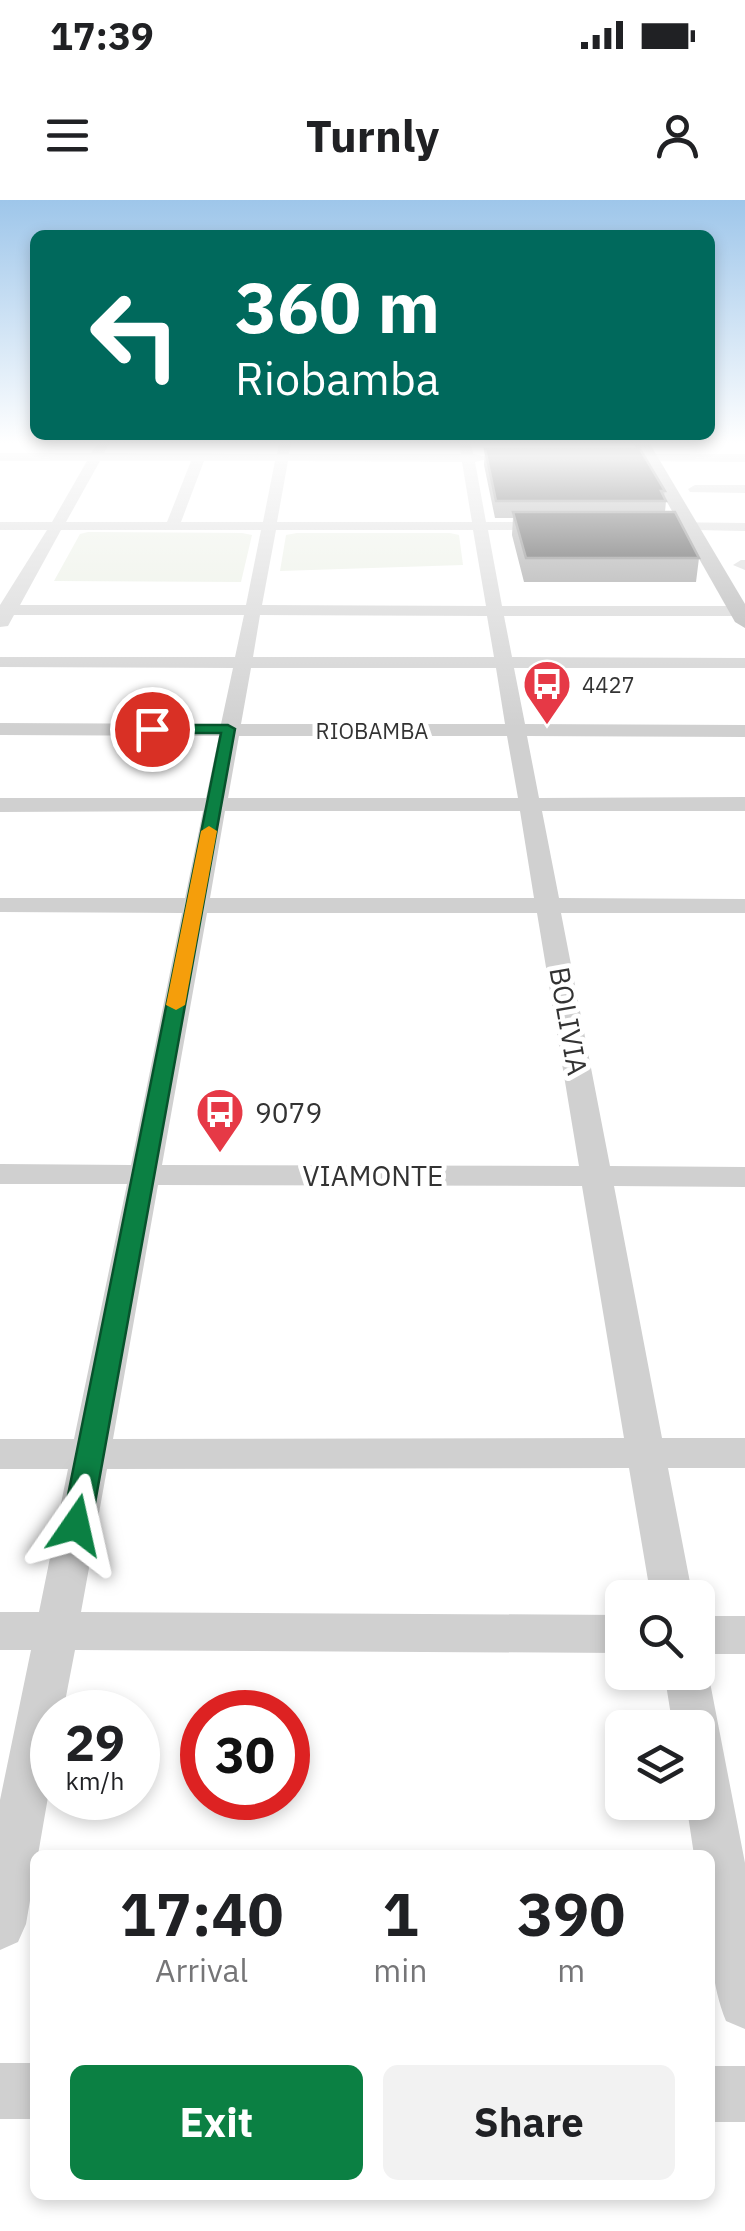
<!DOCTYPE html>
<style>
:root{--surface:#fff;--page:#f2f2f2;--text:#202124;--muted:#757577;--accent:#0b8043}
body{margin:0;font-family:"IBM Plex Sans",sans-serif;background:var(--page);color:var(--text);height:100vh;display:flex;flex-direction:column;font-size:38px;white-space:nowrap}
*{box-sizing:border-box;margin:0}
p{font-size:32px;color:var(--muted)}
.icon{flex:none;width:55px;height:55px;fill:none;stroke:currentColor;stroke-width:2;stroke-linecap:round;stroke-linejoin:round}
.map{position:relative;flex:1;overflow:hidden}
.drawer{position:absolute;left:30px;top:1650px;width:685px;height:350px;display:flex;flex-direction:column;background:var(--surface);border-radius:15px;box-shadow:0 5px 15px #0003}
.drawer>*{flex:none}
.top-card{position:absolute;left:30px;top:30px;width:685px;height:210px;border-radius:15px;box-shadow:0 5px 15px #0003;background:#00695c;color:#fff;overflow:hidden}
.tools{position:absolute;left:605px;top:1380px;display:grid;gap:20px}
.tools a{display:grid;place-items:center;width:110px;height:110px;border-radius:15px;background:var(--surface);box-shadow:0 5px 15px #0003;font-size:50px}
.speed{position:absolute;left:30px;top:1490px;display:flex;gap:20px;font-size:50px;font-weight:700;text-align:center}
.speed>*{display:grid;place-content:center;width:130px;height:130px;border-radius:50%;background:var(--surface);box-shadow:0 5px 15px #0003;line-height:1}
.speed small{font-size:25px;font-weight:400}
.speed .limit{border:15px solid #d22;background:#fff;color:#111}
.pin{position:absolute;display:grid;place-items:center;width:85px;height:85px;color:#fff;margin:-42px;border:5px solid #fff;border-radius:50%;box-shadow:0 2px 10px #0007}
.me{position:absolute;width:110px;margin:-55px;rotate:11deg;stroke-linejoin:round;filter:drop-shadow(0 0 8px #0008)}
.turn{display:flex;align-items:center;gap:35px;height:210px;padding:0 40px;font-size:45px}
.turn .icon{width:130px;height:130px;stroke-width:2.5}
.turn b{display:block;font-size:70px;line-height:85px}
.eta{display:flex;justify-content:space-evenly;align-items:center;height:170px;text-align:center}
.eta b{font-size:60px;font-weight:700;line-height:70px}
.button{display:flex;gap:20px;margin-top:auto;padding:20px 40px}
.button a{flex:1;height:115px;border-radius:15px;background:var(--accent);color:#fff;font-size:40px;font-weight:700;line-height:115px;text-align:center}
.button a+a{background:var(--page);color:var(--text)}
.status{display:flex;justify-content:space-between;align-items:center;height:70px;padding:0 50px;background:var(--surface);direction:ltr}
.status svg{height:28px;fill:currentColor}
header{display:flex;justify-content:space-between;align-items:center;height:130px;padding:0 40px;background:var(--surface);font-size:45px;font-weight:700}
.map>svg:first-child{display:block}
.green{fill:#e6ecdf}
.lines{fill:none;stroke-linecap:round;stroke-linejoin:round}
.minor{fill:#d0d0d0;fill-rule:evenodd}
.major{fill:#ababab;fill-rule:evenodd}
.wall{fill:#8c8c8c}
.building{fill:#1a1a1a;stroke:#5f5f5f;stroke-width:2.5}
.route{fill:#0b8043;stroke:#07532c;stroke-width:2.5}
.slow{fill:#f59e0b}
.labels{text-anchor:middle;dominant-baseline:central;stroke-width:10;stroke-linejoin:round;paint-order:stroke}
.far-poi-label{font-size:22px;fill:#333;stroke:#fff;text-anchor:start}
.far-street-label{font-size:22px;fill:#333;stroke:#fff}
.street-label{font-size:28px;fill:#333;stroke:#fff}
.poi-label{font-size:28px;fill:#333;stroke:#fff;text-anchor:start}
</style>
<div class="status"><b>17:39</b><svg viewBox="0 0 49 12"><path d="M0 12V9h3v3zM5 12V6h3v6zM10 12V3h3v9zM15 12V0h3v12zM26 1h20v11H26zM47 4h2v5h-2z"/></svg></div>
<header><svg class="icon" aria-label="menu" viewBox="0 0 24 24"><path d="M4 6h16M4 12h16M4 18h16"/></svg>Turnly<svg class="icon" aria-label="person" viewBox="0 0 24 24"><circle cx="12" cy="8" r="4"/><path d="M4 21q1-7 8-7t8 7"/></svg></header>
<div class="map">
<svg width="745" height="2031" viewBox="0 0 745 2031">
<rect width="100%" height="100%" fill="#fff"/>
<path class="green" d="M88,332L242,333L252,335L241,382L54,381L80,334Z
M297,333H450L459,335L463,365L280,371L286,335Z"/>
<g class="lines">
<path class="minor" d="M97,244H109L104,253L277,254L279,244H291L289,254H461L459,244H471L473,254L492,258L475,262L486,322H556L563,326L556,330H488L502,406H745V416H504L512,457L745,458V468H514L525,524L745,525V537L527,536L539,598L745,597V611H542L559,698L745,699V713H561L610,966L745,967V987L614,986L662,1238H745V1268H668L693,1398H651L629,1268L107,1269L81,1412L622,1415V1453L75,1450L63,1512H52V1574L26,1724L18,1742L0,1750V1600L31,1450H0V1412H39L68,1269H0V1239H74L127,984H0V964L131,965L182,713L0,712V698H185L203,611L0,612V598H206L219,536L0,535V523L221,524L233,468L0,467V457H235L244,415H14L8,426L0,427V405L47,330H0V322H52L87,261H0V253H91ZM100,261H191L167,322H66ZM204,261H275L263,322H181ZM288,261L462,262L472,322H277ZM61,330H261L246,405H20ZM276,330H473L486,406L262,405ZM260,415L487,416L494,457H253ZM251,468H496L505,524H241ZM239,536H507L518,598H228ZM225,611H520L534,698H210ZM207,713H537L579,966L162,965ZM158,985L582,986L624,1238L113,1239Z
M615,254H745V262L611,261L609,258Z
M695,285H745V293L690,292L688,289Z
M655,322L745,323V331L650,329L648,326Z
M741,360H745V370L733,365Z
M698,1416H745V1454H698Z
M698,1456L708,1472L745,1663V1829L726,1821C705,1769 710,1710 710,1655H694L686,1602H698V1528H673L664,1472H698Z
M0,1863H35V1919H0Z
M710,1866H745V1922H710Z"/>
<path class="major" d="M634,244H650L745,404V428L735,422Z"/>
</g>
<path class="wall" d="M485,249L665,291L664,297L666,301L665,312L699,358L696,382H524L512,335L513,318H495L484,265Z"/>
<path class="building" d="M485,249H640L665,291H661L666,301H496Z
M513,312H675L699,358H526Z"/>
<linearGradient id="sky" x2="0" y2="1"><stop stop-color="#9ec6ea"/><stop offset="0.46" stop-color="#fff"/><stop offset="1" stop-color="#fff" stop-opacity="0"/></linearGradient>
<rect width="745" height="528" fill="url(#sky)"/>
<path class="route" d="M228,525L235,529L91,1325L87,1333L76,1336L66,1333L62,1325L221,533H152L145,529L152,525Z"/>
<path class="slow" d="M209,626L217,631L185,805L176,810L166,805L201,631Z"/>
<defs>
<g id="bus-pin" transform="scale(2.5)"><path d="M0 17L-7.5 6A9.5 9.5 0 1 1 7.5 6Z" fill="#e63946" stroke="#fff"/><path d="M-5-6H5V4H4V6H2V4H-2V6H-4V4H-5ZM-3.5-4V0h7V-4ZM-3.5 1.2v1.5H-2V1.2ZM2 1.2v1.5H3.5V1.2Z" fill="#fff"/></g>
</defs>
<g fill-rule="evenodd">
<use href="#bus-pin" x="547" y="484"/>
<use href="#bus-pin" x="220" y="912"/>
</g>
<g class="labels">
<g class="far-poi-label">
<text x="582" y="484">4427</text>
</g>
<g class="far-street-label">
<text x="372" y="530">RIOBAMBA</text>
</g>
<g class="street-label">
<text transform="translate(569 821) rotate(80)">BOLIVIA</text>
<text x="373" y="975">VIAMONTE</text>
</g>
<g class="poi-label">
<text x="255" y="912">9079</text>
</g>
</g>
</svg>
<div class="tools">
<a><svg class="icon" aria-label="search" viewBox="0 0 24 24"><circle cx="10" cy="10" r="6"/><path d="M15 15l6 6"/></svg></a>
<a><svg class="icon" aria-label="layers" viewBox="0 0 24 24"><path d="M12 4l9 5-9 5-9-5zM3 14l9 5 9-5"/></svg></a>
</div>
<div class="speed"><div>29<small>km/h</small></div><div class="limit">30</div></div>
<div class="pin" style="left:152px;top:529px;background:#d93025"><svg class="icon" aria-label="arrive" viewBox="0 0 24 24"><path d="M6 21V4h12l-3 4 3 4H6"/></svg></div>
<svg class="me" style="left:76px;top:1325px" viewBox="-20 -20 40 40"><path d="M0-17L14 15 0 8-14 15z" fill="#0b8043" stroke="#fff" stroke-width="4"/></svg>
<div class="top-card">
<div class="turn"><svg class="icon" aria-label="left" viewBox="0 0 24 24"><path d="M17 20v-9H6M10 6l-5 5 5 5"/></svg><div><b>360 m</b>Riobamba</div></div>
</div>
<section class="drawer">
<div class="eta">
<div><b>17:40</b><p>Arrival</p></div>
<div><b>1</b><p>min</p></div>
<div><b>390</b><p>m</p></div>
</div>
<div class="button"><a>Exit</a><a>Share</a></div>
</section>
</div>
